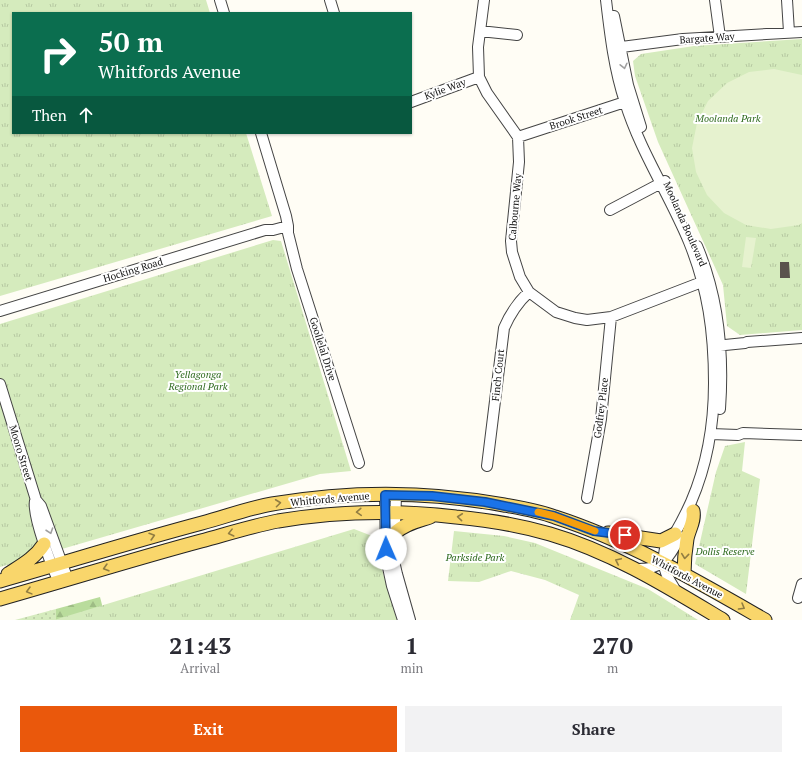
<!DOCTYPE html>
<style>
:root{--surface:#fff;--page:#f2f2f3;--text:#2b2b33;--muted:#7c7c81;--accent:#ea580c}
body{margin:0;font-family:"PT Serif",serif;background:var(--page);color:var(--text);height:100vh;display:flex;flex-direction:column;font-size:15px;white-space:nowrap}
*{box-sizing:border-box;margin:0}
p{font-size:13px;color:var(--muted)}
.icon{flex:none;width:22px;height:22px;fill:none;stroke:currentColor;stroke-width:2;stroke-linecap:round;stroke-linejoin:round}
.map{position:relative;height:620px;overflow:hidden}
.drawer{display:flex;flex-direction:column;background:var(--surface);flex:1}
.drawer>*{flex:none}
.top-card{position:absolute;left:12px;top:12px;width:400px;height:122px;border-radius:0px;box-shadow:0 1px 3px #0004;background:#0b6e4f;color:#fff;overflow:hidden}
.pin{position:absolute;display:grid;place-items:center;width:34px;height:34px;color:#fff;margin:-17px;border:2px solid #fff;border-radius:50%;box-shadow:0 1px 4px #0007}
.me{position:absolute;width:44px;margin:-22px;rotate:359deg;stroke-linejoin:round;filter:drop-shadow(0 0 3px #0008)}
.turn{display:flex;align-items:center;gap:14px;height:84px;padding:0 20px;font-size:18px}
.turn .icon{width:52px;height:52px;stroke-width:2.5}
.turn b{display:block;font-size:28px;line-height:34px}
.then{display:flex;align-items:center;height:38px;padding:0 20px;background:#0003;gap:8px;font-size:15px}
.eta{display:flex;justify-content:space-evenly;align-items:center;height:68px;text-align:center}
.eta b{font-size:24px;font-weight:600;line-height:28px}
.primary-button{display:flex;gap:8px;margin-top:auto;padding:8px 20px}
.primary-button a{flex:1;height:46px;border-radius:0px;background:var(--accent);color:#fff;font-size:16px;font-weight:600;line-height:46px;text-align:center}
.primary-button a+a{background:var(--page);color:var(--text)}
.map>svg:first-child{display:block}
.grass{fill:url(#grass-dots)}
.forest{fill:url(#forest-firs)}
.park{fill:url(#park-tufts)}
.pitch{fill:#e6f2cf}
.building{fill:#5a524d}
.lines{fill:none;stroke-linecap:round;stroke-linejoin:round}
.minor-casing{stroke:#444;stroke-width:12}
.major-casing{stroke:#222;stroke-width:15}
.minor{stroke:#fff;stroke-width:10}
.major{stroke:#f9d66b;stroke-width:13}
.oneway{stroke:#a0a0a0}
.oneway2{stroke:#917d42}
.route-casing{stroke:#114b97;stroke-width:10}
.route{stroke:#1a73e8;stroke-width:7}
.slow{stroke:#f59e0b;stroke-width:7}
.labels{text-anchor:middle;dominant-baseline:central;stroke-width:4;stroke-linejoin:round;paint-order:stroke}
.street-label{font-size:10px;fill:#111;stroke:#fff}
.park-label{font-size:10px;font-style:italic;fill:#2f6b1f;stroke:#fff}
</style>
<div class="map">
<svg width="802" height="620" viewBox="0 0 802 620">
<defs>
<pattern id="grass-dots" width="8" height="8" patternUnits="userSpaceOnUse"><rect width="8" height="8" fill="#d5ebbd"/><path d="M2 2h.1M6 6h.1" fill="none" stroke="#b6c8a1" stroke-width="1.8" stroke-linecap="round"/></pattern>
<pattern id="forest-firs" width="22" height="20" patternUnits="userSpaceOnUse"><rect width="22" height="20" fill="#b9dc9c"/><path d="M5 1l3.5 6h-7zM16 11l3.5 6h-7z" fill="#9ebc85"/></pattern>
<pattern id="park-tufts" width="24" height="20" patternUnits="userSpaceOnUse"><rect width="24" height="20" fill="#d5ebbd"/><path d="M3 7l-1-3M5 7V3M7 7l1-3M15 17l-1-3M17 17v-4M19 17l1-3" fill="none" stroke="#b6c8a1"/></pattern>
</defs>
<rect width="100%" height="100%" fill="#fffdf5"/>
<path class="grass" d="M56,609V620H15Z"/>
<path class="forest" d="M100,597L106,620H56V609Z"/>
<path class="park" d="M0,0H206L210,13H13V133H246L272,216L0,296Z
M802,39V330L740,335L727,326L723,285L658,142L635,76L633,61L641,54L694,46Z
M273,240L281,241L351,471L320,474L0,567V324Z
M745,442L742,471L760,479L746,594L695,564L716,472L725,446Z
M354,529L372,536L397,620H54Z
M454,531L504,536L535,543L648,589L698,620H570L579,595L545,580L511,571L479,582L448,581Z"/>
<path class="pitch" d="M774,69L802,75V223L799,225L771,229L746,225L724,213L707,195L696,172L692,148L697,123L708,101L727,83L749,72Z
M746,237L756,238L751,268L742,267Z"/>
<path class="building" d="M780,262H789L790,278H780Z"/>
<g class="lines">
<g class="minor-casing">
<path id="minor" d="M220,0L224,13
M330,0L334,13
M484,0L478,47L479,77L487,93L518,137L519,162L511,241L512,252L520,277L529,292L556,312L575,318L587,320L611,317L707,280
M606,0C610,34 614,69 625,102C640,151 669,194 689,242C708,289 714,332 714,383C714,423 707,465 691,502C686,513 681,523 675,533C672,538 668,543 665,549C664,552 664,558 664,561C663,573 672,583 677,593
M715,0L720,37
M787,0L789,32
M614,16L628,85L641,127
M480,31L517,35
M614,48L683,39L802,32
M411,102L479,77
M261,133L286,216L288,226V233L297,269L359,463
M518,137L631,100
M610,210L665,181
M697,246C719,298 724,353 720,409
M0,311L265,230H273L288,226
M715,346L745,343L747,342L802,338
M0,384L36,500L41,506L68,580
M711,434L738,435L743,433L802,435
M487,466L504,328C510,314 517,303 529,292
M385,495L386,558L392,586L403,620
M396,495L394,561L397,574L410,620
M587,498L601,419L611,317
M35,501C32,516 52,567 59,583
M635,569C662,570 668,560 680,537
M798,598L802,584"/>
</g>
<g class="major-casing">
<path id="major" d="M395,533C404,524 418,521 430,517
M608,533L661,541L675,534
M8,574C22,565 35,558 44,544
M684,574C684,562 685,551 687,539C689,529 695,521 693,511
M0,581C67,562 134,541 202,523C225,517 248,508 272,504C348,491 428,491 504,505C521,508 539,511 555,517C629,541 697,581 765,620
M0,599C67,580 134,559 201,541C227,534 252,526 278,521C338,511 397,510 456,517C488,520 519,525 550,534C612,552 668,587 723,620"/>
</g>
<use href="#minor" class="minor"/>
<use href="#major" class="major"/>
</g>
<defs><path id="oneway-chevron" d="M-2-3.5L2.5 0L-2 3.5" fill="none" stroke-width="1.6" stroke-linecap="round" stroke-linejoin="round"/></defs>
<g class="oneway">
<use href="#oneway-chevron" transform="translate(624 66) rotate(77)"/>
<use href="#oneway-chevron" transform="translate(50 531) rotate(71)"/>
</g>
<g class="oneway2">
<use href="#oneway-chevron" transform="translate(278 503) rotate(-7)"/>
<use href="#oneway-chevron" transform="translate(359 512) rotate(176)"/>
<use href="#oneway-chevron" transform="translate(460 517) rotate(-174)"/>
<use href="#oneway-chevron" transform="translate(231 533) rotate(166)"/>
<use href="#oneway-chevron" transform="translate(152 536) rotate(-17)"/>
<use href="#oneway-chevron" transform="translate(685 556) rotate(96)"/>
<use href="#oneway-chevron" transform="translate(618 561) rotate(-155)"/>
<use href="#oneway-chevron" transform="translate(106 568) rotate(164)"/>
<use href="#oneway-chevron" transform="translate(29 591) rotate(165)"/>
<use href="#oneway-chevron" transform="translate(742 607) rotate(30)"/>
</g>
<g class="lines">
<g class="route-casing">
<path id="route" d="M386,549L385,495L432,496L485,502L554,516L594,531L625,535"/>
</g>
<use href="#route" class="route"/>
<path class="slow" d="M538,512L554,516L595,531"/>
</g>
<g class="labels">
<g class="street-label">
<text transform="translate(707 38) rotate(-4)">Bargate Way</text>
<text transform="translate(445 89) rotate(-20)">Kylie Way</text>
<text transform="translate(576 118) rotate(-18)">Brook Street</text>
<text transform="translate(515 207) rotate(-85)">Calbourne Way</text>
<text transform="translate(685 224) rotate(66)">Moolanda Boulevard</text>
<text transform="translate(133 270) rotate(-17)">Hocking Road</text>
<text transform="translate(323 349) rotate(72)">Goollelal Drive</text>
<text transform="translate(498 375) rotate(-84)">Finch Court</text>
<text transform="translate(601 408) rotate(-83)">Godfrey Place</text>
<text transform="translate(21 453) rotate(73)">Mooro Street</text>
<text transform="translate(330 499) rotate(-5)">Whitfords Avenue</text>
<text transform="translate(687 577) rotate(28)">Whitfords Avenue</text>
</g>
<g class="park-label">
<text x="728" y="118">Moolanda Park</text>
<text x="198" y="374">Yellagonga<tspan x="198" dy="12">Regional Park</tspan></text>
<text x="725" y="551">Dollis Reserve</text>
<text x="475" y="557">Parkside Park</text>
</g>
</g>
</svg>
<div class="pin" style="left:625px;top:535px;background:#d93025"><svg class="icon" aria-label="arrive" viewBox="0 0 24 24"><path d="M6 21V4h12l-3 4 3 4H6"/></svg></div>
<svg class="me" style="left:386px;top:549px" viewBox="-20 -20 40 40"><circle r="19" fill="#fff"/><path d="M0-13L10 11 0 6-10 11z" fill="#1a73e8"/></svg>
<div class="top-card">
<div class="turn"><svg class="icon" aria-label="right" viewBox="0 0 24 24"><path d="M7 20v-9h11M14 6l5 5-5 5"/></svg><div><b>50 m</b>Whitfords Avenue</div></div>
<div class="then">Then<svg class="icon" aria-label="ahead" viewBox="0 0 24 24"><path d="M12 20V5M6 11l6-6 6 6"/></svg></div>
</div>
</div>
<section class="drawer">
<div class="eta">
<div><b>21:43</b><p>Arrival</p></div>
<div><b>1</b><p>min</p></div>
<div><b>270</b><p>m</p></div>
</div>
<div class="primary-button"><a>Exit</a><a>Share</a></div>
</section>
